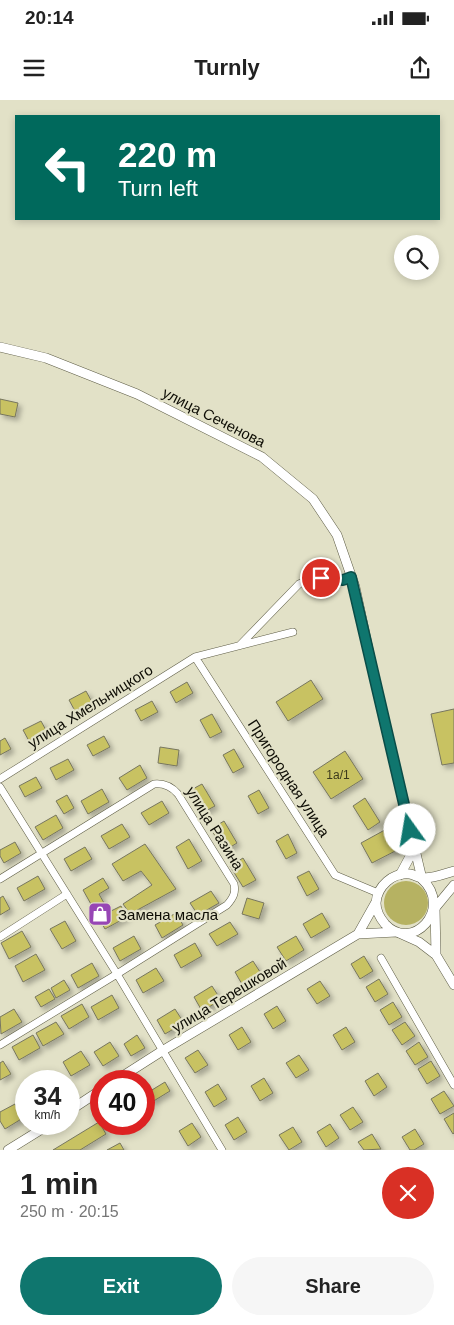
<!DOCTYPE html>
<meta charset="utf-8">
<style>
:root{--surface:#fff;--page:#f6f6f6;--text:#222;--muted:#767676;--accent:#0f766e}
body{margin:0;font-family:Helvetica,sans-serif;background:var(--page);color:var(--text);height:100vh;display:flex;flex-direction:column;font-size:19px;white-space:nowrap}
*{box-sizing:border-box;margin:0}
p{font-size:16px;color:var(--muted)}
.icon{flex:none;width:28px;height:28px;fill:none;stroke:currentColor;stroke-width:2;stroke-linecap:round;stroke-linejoin:round}
.map{position:relative;height:1050px;overflow:hidden}
.sheet{display:flex;flex-direction:column;background:var(--surface);flex:1}
.sheet>*{flex:none}
.guide{position:absolute;left:15px;top:15px;width:425px;height:105px;border-radius:0px;box-shadow:0 2px 8px #0003;background:#00695c;color:#fff;overflow:hidden}
.tools{position:absolute;left:394px;top:135px;display:grid;gap:10px}
.tools a{display:grid;place-items:center;width:45px;height:45px;border-radius:50%;background:var(--surface);box-shadow:0 2px 8px #0003;font-size:25px}
.speed{position:absolute;left:15px;top:970px;display:flex;gap:10px;font-size:25px;font-weight:700;text-align:center}
.speed>*{display:grid;place-content:center;width:65px;height:65px;border-radius:50%;background:var(--surface);box-shadow:0 2px 8px #0003;line-height:1}
.speed small{font-size:12px;font-weight:400}
.speed .limit{border:8px solid #d22;background:#fff;color:#111}
.pin{position:absolute;display:grid;place-items:center;width:42px;height:42px;color:#fff;margin:-21px;border:2px solid #fff;border-radius:50%;box-shadow:0 1px 5px #0007}
.me{position:absolute;width:55px;margin:-28px;rotate:347deg;stroke-linejoin:round;filter:drop-shadow(0 0 4px #0008)}
.turn{display:flex;align-items:center;gap:18px;height:105px;padding:0 20px;font-size:22px}
.turn .icon{width:65px;height:65px;stroke-width:2.5}
.turn b{display:block;font-size:35px;line-height:42px}
.round{display:grid;place-items:center;flex:none;width:52px;height:52px;border-radius:26px;background:var(--page)}
.overview{display:flex;align-items:center;justify-content:space-between;height:85px;padding:0 20px}
h1{font-size:30px;font-weight:600;line-height:38px}
.button{display:flex;gap:10px;margin-top:auto;padding:10px 20px}
.button a{flex:1;height:58px;border-radius:30px;background:var(--accent);color:#fff;font-size:20px;font-weight:600;line-height:58px;text-align:center}
.button a+a{background:var(--page);color:var(--text)}
.status{display:flex;justify-content:space-between;align-items:center;height:35px;padding:0 25px;background:var(--surface);direction:ltr}
.status svg{height:14px;fill:currentColor}
header{display:flex;justify-content:space-between;align-items:center;height:65px;padding:0 20px;background:var(--surface);font-size:22px;font-weight:600}
.map>svg:first-child{display:block}
.green{fill:#b6b262}
.building{fill:#c8c262;stroke:#77765f;filter:url(#shadow)}
.lines{fill:none;stroke-linecap:round;stroke-linejoin:round}
.minor-casing{stroke:#5e5d46;stroke-width:8}
.tertiary-casing{stroke:#5e5d46;stroke-width:10}
.secondary-casing{stroke:#5e5d46;stroke-width:10}
.minor{stroke:#fff;stroke-width:7}
.tertiary{stroke:#fff;stroke-width:9}
.secondary{stroke:#fff;stroke-width:9}
.route-casing{stroke:#0a4d48;stroke-width:12}
.route{stroke:#0f766e;stroke-width:9}
.labels{text-anchor:middle;dominant-baseline:central;stroke-width:4.5;stroke-linejoin:round;paint-order:stroke}
.number-label{font-size:12px;fill:#3c3a1c}
.street-label{font-size:15px;fill:#0d0c04;stroke:#e2e1c7}
.poi-label{font-size:15px;fill:#0d0c04;stroke:#e2e1c7;text-anchor:start}
</style>
<div class="status"><b>20:14</b><svg viewBox="0 0 49 12"><path d="M0 12V9h3v3zM5 12V6h3v6zM10 12V3h3v9zM15 12V0h3v12zM26 1h20v11H26zM47 4h2v5h-2z"/></svg></div>
<header><svg class="icon" aria-label="menu" viewBox="0 0 24 24"><path d="M4 6h16M4 12h16M4 18h16"/></svg>Turnly<svg class="icon" aria-label="share" viewBox="0 0 24 24"><path d="M12 15V3M7 8l5-5 5 5M5 13v7h14v-7"/></svg></header>
<div class="map">
<svg width="454" height="1050" viewBox="0 0 454 1050">
<defs>
<filter id="shadow"><feDropShadow dx="3.5" dy="3.5" stdDeviation="2.5" flood-color="#0004"/></filter>
</defs>
<rect width="100%" height="100%" fill="#e2e1c7"/>
<path class="green" d="M384 803a22 22 0 1 1 44 0a22 22 0 1 1-44 0Z"/>
<path class="building" d="M0,299L18,303L15,317L0,314Z
M311,580L323,599L288,621L276,602Z
M187,582L193,593L176,603L170,592Z
M86,591L92,602L75,611L69,600Z
M152,601L158,612L141,621L135,610Z
M454,609V663L442,665L431,614Z
M212,614L222,632L210,638L200,620Z
M41,621L47,632L29,641L23,630Z
M104,636L110,647L93,656L87,645Z
M5,638L11,649L0,655V641Z
M160,647L179,650L177,666L158,663Z
M234,649L244,667L233,673L223,655Z
M345,651L363,679L331,699L313,672Z
M68,659L74,670L56,680L50,668Z
M140,665L147,678L127,690L119,678Z
M36,677L42,688L25,697L19,686Z
M202,684L215,706L202,713L189,691Z
M102,689L109,702L88,714L81,701Z
M259,690L269,708L258,714L248,696Z
M67,695L74,708L64,714L56,701Z
M365,698L380,722L368,730L353,706Z
M162,701L169,713L149,725L141,713Z
M56,715L63,728L43,740L35,727Z
M224,721L237,743L224,751L211,729Z
M122,724L130,737L109,749L101,736Z
M392,726L403,747L372,763L361,743Z
M288,734L297,753L286,759L276,741Z
M189,739L202,761L188,769L176,747Z
M15,742L21,753L4,763L0,756V750Z
M145,744L176,789L130,814L123,804L152,785L141,771L123,781L112,764Z
M85,747L92,759L71,771L64,759Z
M243,758L256,780L243,787L230,766Z
M309,771L319,789L307,796L297,777Z
M38,776L45,789L24,801L17,788Z
M103,778L109,788L99,794L109,812L121,806L127,817L105,829L83,790Z
M211,791L219,803L198,815L190,803Z
M3,796L10,809L0,815V798Z
M247,798L264,803L259,819L242,814Z
M176,813L183,825L162,838L155,825Z
M322,813L330,827L311,838L303,824Z
M65,821L76,841L62,849L50,829Z
M230,822L238,834L217,846L209,834Z
M22,831L31,847L9,859L1,843Z
M134,836L141,849L120,861L113,848Z
M296,836L304,850L286,861L277,847Z
M195,843L202,856L181,868L174,855Z
M36,854L45,870L23,882L15,866Z
M364,856L373,871L360,879L351,864Z
M253,861L262,875L243,886L235,872Z
M92,863L99,876L78,888L71,875Z
M156,868L164,881L143,893L136,880Z
M379,879L388,894L375,902L366,887Z
M64,880L70,890L56,898L51,888Z
M320,881L330,896L317,904L307,889Z
M212,886L221,900L202,911L194,897Z
M49,889L55,899L41,907L35,897Z
M112,895L119,908L98,920L91,907Z
M393,902L402,917L389,925L380,910Z
M82,904L89,917L69,929L61,916Z
M277,906L286,921L273,929L264,914Z
M14,909L22,922L1,934L0,917Z
M175,909L184,923L165,934L157,920Z
M56,922L64,934L43,946L36,933Z
M405,922L415,936L402,945L392,930Z
M242,927L251,942L238,950L229,935Z
M346,927L355,942L342,950L333,935Z
M33,935L40,948L19,960L12,947Z
M137,935L145,948L131,956L124,944Z
M110,942L119,956L103,966L94,952Z
M419,942L428,957L415,965L406,951Z
M198,950L208,965L195,973L185,958Z
M81,951L90,965L71,976L63,962Z
M299,955L309,970L296,978L286,963Z
M3,961L11,974L0,980V963Z
M431,961L440,976L427,984L418,969Z
M378,973L387,987L374,996L365,981Z
M264,978L273,993L260,1001L251,986Z
M165,982L170,991L152,1002L147,993Z
M218,984L227,999L214,1007L205,992Z
M444,991L454,1006L440,1014L431,999Z
M26,998V1018H25L16,1004Z
M15,1004L23,1018L5,1029L0,1021V1012Z
M353,1007L363,1022L350,1030L340,1015Z
M454,1013V1033L453,1034L444,1019Z
M238,1017L247,1032L234,1040L225,1025Z
M99,1022L106,1034L80,1050H53Z
M192,1023L201,1037L188,1046L179,1031Z
M330,1024L339,1038L326,1047L317,1032Z
M293,1027L302,1042L289,1050L279,1035Z
M415,1029L424,1044L414,1050H410L402,1037Z
M372,1034L381,1049L364,1050L358,1042Z
M120,1043L124,1050H107Z"/>
<g class="lines">
<g class="minor-casing">
<path id="minor" d="M240,545L299,484L312,478L343,480L351,477
M195,557L335,775L378,793
M0,679L195,557L293,532
M0,687L117,874L222,1050
M0,779L154,684C164,683 171,686 178,694L234,784C236,793 233,798 227,805L117,874L0,945
M0,837L67,794
M381,858L454,985"/>
</g>
<g class="tertiary-casing">
<path id="tertiary" d="M0,247L46,258L137,294L262,357L313,399L337,435L355,487L378,594L422,779
M400,775L414,749
M435,808L436,855
M399,833L419,842L436,855L454,885"/>
</g>
<g class="secondary-casing">
<path id="secondary" d="M422,779C454,809 412,853 385,824C380,818 376,811 376,803C377,786 393,772 410,774C415,775 420,779 424,778C434,778 444,774 454,771
M435,808L454,785
M358,834L376,802
M115,981L162,951L358,834L396,832
M69,1011L101,990
M8,1050L50,1024"/>
</g>
<use href="#minor" class="minor"/>
<use href="#tertiary" class="tertiary"/>
<use href="#secondary" class="secondary"/>
</g>
<g class="lines">
<g class="route-casing">
<path id="route" d="M321,478L343,480L351,477L410,730"/>
</g>
<use href="#route" class="route"/>
</g>
<defs>
<g id="shop-square" transform="scale(1.25)"><rect x="-9" y="-9" width="18" height="18" rx="4" fill="#9746b5" stroke="#e2e1c7"/><path d="M-5-2.5h2.3a2.7 3.5 0 0 1 5.4 0H5L5.5 6h-11ZM-1.5-2.5h3a1.5 2.3 0 0 0-3 0Z" fill="#fff"/></g>
</defs>
<g fill-rule="evenodd">
<use href="#shop-square" x="100" y="814"/>
</g>
<g class="labels">
<g class="number-label">
<text x="338" y="675">1а/1</text>
</g>
<g class="street-label">
<text transform="translate(214 317) rotate(27)">улица Сеченова</text>
<text transform="translate(90 606) rotate(-32)">улица Хмельницкого</text>
<text transform="translate(289 678) rotate(57)">Пригородная улица</text>
<text transform="translate(215 728) rotate(58)">улица Разина</text>
<text transform="translate(229 895) rotate(-31)">улица Терешковой</text>
</g>
<g class="poi-label">
<text x="118" y="814">Замена масла</text>
</g>
</g>
</svg>
<div class="tools">
<a><svg class="icon" aria-label="search" viewBox="0 0 24 24"><circle cx="10" cy="10" r="6"/><path d="M15 15l6 6"/></svg></a>
</div>
<div class="speed"><div>34<small>km/h</small></div><div class="limit">40</div></div>
<div class="pin" style="left:321px;top:478px;background:#d93025"><svg class="icon" aria-label="arrive" viewBox="0 0 24 24"><path d="M6 21V4h12l-3 4 3 4H6"/></svg></div>
<svg class="me" style="left:410px;top:730px" viewBox="-20 -20 40 40"><circle r="19" fill="#fff"/><path d="M0-13L10 11 0 6-10 11z" fill="#0f766e"/></svg>
<div class="guide">
<div class="turn"><svg class="icon" aria-label="left" viewBox="0 0 24 24"><path d="M17 20v-9H6M10 6l-5 5 5 5"/></svg><div><b>220 m</b>Turn left</div></div>
</div>
</div>
<section class="sheet">
<div class="overview"><div><h1>1 min</h1><p>250 m · 20:15</p></div><a class="round" style="background:#d93025;color:#fff"><svg class="icon" aria-label="close" viewBox="0 0 24 24"><path d="M6 6l12 12M18 6L6 18"/></svg></a></div>
<div class="button"><a>Exit</a><a>Share</a></div>
</section>
